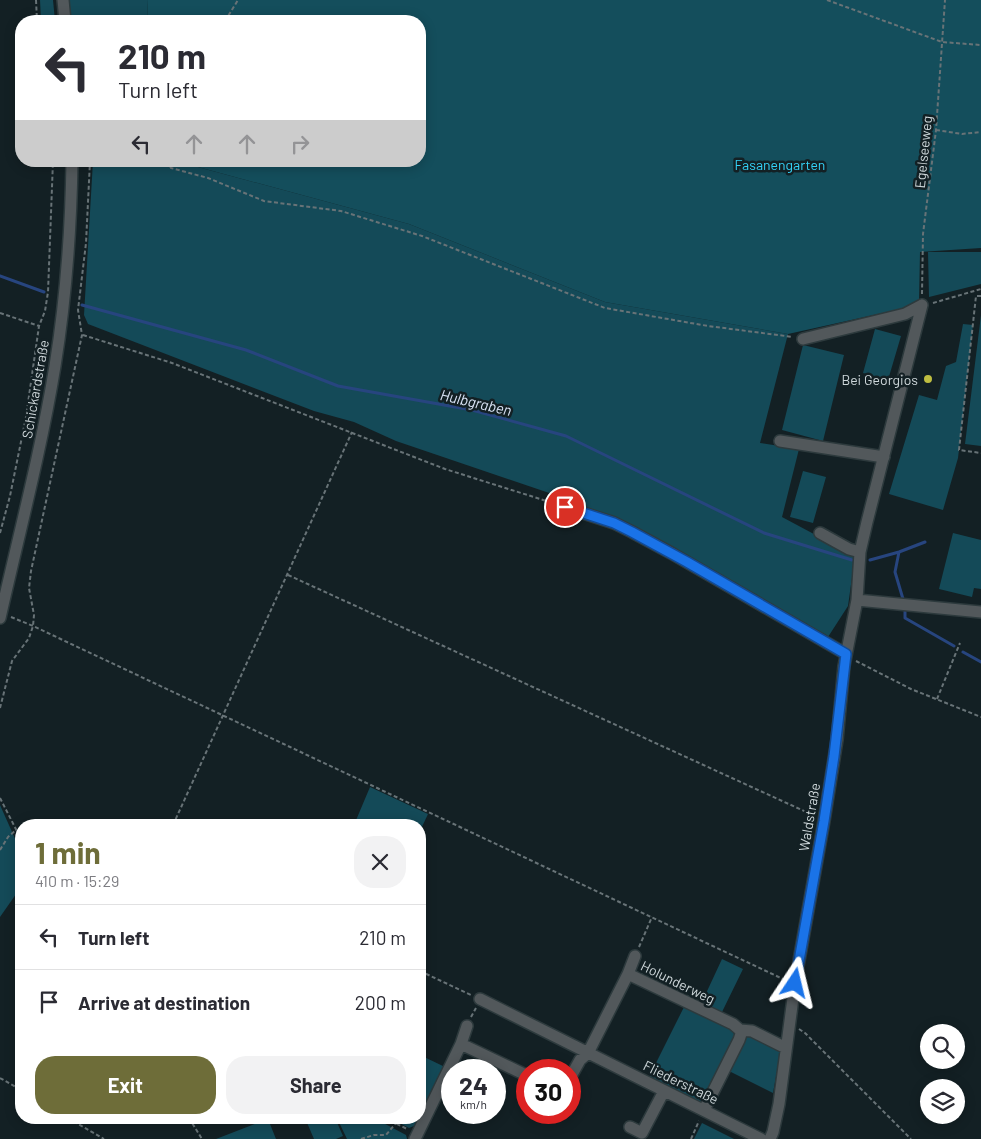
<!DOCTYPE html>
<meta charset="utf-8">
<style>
:root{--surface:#fff;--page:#f2f2f3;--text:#2b2b33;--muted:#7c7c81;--line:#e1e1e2;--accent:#6e6d39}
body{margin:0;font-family:Barlow,sans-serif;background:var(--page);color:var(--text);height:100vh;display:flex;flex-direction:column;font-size:19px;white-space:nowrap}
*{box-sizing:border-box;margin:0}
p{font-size:16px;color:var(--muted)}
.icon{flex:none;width:28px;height:28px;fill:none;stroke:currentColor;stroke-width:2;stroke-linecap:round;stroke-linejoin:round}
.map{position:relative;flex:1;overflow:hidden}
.panel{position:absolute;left:15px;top:819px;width:411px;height:305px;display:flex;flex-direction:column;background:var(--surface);border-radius:20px;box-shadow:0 2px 12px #0003}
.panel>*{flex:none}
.banner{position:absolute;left:15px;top:15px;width:411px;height:152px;border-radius:20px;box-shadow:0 2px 12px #0003;background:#fff;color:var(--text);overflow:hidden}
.controls{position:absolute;left:920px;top:1024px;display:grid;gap:10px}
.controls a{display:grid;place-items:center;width:45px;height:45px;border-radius:50%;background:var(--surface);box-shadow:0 2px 12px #0003;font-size:25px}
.speed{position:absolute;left:441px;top:1059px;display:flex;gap:10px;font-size:25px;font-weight:700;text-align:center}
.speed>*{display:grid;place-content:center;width:65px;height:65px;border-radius:50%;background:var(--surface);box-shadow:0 2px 12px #0003;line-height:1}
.speed small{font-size:12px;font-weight:400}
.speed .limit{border:8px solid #d22;background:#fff;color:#111}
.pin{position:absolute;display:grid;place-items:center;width:42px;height:42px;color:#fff;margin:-21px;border:2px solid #fff;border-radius:50%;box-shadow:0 1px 5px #0007}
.me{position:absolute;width:55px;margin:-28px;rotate:10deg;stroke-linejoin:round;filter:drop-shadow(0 0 4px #0008)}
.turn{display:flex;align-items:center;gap:18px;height:105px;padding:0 20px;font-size:22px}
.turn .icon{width:65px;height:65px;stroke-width:2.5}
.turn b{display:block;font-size:35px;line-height:42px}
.lanes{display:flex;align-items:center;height:48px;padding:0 20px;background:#0003;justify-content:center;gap:25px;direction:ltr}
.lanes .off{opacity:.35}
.round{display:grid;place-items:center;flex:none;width:52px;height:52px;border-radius:20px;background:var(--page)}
.headline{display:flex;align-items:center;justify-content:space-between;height:85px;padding:0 20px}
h1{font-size:30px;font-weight:700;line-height:38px;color:var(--accent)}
.primary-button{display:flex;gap:10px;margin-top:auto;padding:10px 20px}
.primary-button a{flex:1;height:58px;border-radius:20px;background:var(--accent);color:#fff;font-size:20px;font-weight:700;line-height:58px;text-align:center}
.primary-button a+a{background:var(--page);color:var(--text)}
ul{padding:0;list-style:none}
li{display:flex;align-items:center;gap:15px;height:65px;padding:0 20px;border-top:1px solid var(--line)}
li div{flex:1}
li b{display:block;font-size:19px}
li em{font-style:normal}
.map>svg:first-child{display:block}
.green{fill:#144a58}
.forest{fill:#144e5c}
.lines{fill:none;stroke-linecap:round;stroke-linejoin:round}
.stream{stroke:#27457f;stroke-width:3}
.minor-casing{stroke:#2d3a3d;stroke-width:14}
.path{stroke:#687377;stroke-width:2;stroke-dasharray:4 2.5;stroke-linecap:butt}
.minor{stroke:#52585b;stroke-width:11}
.route-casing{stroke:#114b97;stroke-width:12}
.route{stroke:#1a73e8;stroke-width:9}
.poi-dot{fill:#bfbe41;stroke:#132024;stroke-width:2}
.labels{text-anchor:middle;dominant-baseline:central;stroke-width:5;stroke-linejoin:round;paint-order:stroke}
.street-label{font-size:14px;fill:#ced7da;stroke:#132024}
.park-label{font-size:14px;fill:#34d2f7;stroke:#132024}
.poi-label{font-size:14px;fill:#ced7da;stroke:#132024;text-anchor:end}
.water-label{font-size:15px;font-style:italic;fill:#d9e3f5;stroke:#132024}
</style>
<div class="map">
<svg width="981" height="1139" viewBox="0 0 981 1139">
<rect width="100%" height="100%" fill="#132024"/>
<path class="green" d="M40,0H53L55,21H41Z
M67,0H148L147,21H69Z
M93,161H176L409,224L605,302L788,334L760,443L799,449L782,517L855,556L848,606L828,637L678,551L572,504L561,497L396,441L354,422L314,411L88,324L84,315Z
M928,252H981V284L929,297Z
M981,315V446L965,444Z
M963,324L973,325L958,458L943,510L889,494L919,395L937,400L946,366L956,362Z
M875,329L901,336L888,380L863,373Z
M803,345L844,355L823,441L782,430Z
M803,471L826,477L813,523L790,517Z
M953,533L981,540V589L974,588L972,597L939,589Z
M370,787L428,814L420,831V825H354Z
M0,805L21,852V887L0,917Z
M722,959L743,969L722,1012L702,1002Z
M685,1005L731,1028L735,1036L704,1100L696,1102L648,1079Z
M750,1034L781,1049L773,1093L729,1071L746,1035Z
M420,1055L445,1067L420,1117Z
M305,1118H335L343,1136L336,1139H314Z
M337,1118H367L371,1120L374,1118L406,1135L407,1139H347Z
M390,1118H420L416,1125L409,1128Z
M268,1119L276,1139H216Z
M702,1123L734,1139H694Z"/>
<path class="forest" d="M148,0H981V248L920,252L919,305L788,334L605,302L409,224L176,161H420V21H147Z"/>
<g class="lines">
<path class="stream" d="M0,276L44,292
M82,305L246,350L338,386L472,410L566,436L764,533L852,560
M899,552L895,572L903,599
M870,560L899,552L925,542
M905,611V618L954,646
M963,652L981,662"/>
<g class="minor-casing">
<path id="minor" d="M63,0L65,21
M803,339L905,314L922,305
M780,441L884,457
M565,507L614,523L632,532L671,553L846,654
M820,533L849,549L860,552
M857,600L981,612
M0,618C19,534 41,451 55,366C66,298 71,229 72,161
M628,974L635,956
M480,999L761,1139
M740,1030L752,1031L786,1048
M461,1044L528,1076
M570,1078L580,1060L588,1053L628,974L733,1024L740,1030L741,1034L739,1040L704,1110
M630,1127L642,1133L664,1091
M415,1139L461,1044L467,1026
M770,1139L773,1132L779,1104L795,983L824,821L837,740L844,666L857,600L860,552L867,522L922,305"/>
</g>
<path class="path" d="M36,0L37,21
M827,0L942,42L981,45
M225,21L238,0
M936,130L962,134L981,132
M167,161L171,168L208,178L264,201L341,211L422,236L605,308L708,326L793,337
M922,294L923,234L936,130L945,0
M981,296H976L959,450L981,453
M933,303L981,289
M0,313L39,326
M83,335L172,363L445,469L556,504
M0,533L10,496L26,417L39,326L45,311L48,292L53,161
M288,575L815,816
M11,617L33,626L785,980
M856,661L911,689L981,717
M937,699L960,643
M0,708L12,661L29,638L33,626L34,615L29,588L31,571L82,335L78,310L86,243L90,161
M0,798L21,839
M173,825L352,432
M0,850L8,837L16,830
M639,947L652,917
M420,971L471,995
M471,1017L476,1008
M799,1029L805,1033L911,1139
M0,1078L21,1090
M68,1118L104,1139
M189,1118L202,1139
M385,1118L407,1129
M361,1139L374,1135H386L396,1123
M691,1139L699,1121"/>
<use href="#minor" class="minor"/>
</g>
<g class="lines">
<g class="route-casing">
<path id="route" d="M565,507L614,523L632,532L687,562L846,654L834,756L824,821L795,983"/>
</g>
<use href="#route" class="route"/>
</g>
<circle class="poi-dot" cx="928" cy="379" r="5"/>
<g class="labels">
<g class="street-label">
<text transform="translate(923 152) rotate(-84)">Egelseeweg</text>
<text transform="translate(35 389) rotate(-80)">Schickardstraße</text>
<text transform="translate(809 817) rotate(-80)">Waldstraße</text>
<text transform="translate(678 982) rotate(26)">Holunderweg</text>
<text transform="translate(681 1082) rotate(26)">Fliederstraße</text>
</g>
<g class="park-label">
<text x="780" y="164">Fasanengarten</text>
</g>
<g class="poi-label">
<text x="918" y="379">Bei Georgios</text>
</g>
<g class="water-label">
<text transform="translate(476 402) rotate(13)">Hulbgraben</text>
</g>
</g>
</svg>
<div class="controls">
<a><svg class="icon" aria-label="search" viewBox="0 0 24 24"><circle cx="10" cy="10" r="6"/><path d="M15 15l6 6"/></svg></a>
<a><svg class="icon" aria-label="layers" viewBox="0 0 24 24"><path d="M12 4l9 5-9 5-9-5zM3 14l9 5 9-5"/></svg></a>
</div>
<div class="speed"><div>24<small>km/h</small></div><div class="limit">30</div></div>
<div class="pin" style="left:565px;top:507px;background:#d93025"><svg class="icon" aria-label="arrive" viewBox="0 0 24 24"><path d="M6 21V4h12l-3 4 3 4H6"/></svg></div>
<svg class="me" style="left:795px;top:983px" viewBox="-20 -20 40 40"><path d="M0-17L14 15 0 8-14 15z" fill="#1a73e8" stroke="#fff" stroke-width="4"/></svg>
<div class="banner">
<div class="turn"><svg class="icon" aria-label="left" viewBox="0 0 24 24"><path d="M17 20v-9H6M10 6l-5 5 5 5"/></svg><div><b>210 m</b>Turn left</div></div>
<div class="lanes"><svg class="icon" aria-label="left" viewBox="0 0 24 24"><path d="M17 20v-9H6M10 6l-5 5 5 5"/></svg><svg class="icon off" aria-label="ahead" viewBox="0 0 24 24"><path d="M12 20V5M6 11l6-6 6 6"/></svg><svg class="icon off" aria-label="ahead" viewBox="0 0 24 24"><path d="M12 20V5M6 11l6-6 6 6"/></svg><svg class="icon off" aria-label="right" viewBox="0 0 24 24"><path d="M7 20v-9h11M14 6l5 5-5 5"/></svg></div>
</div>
<section class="panel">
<div class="headline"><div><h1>1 min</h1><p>410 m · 15:29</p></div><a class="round"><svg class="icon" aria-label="close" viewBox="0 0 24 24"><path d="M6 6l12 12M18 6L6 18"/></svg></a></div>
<ul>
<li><svg class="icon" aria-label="left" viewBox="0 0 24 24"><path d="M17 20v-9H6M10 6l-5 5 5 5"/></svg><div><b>Turn left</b></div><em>210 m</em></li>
<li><svg class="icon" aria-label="arrive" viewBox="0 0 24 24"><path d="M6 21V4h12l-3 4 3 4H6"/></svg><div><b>Arrive at destination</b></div><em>200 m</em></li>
</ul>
<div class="primary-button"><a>Exit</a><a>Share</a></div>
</section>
</div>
